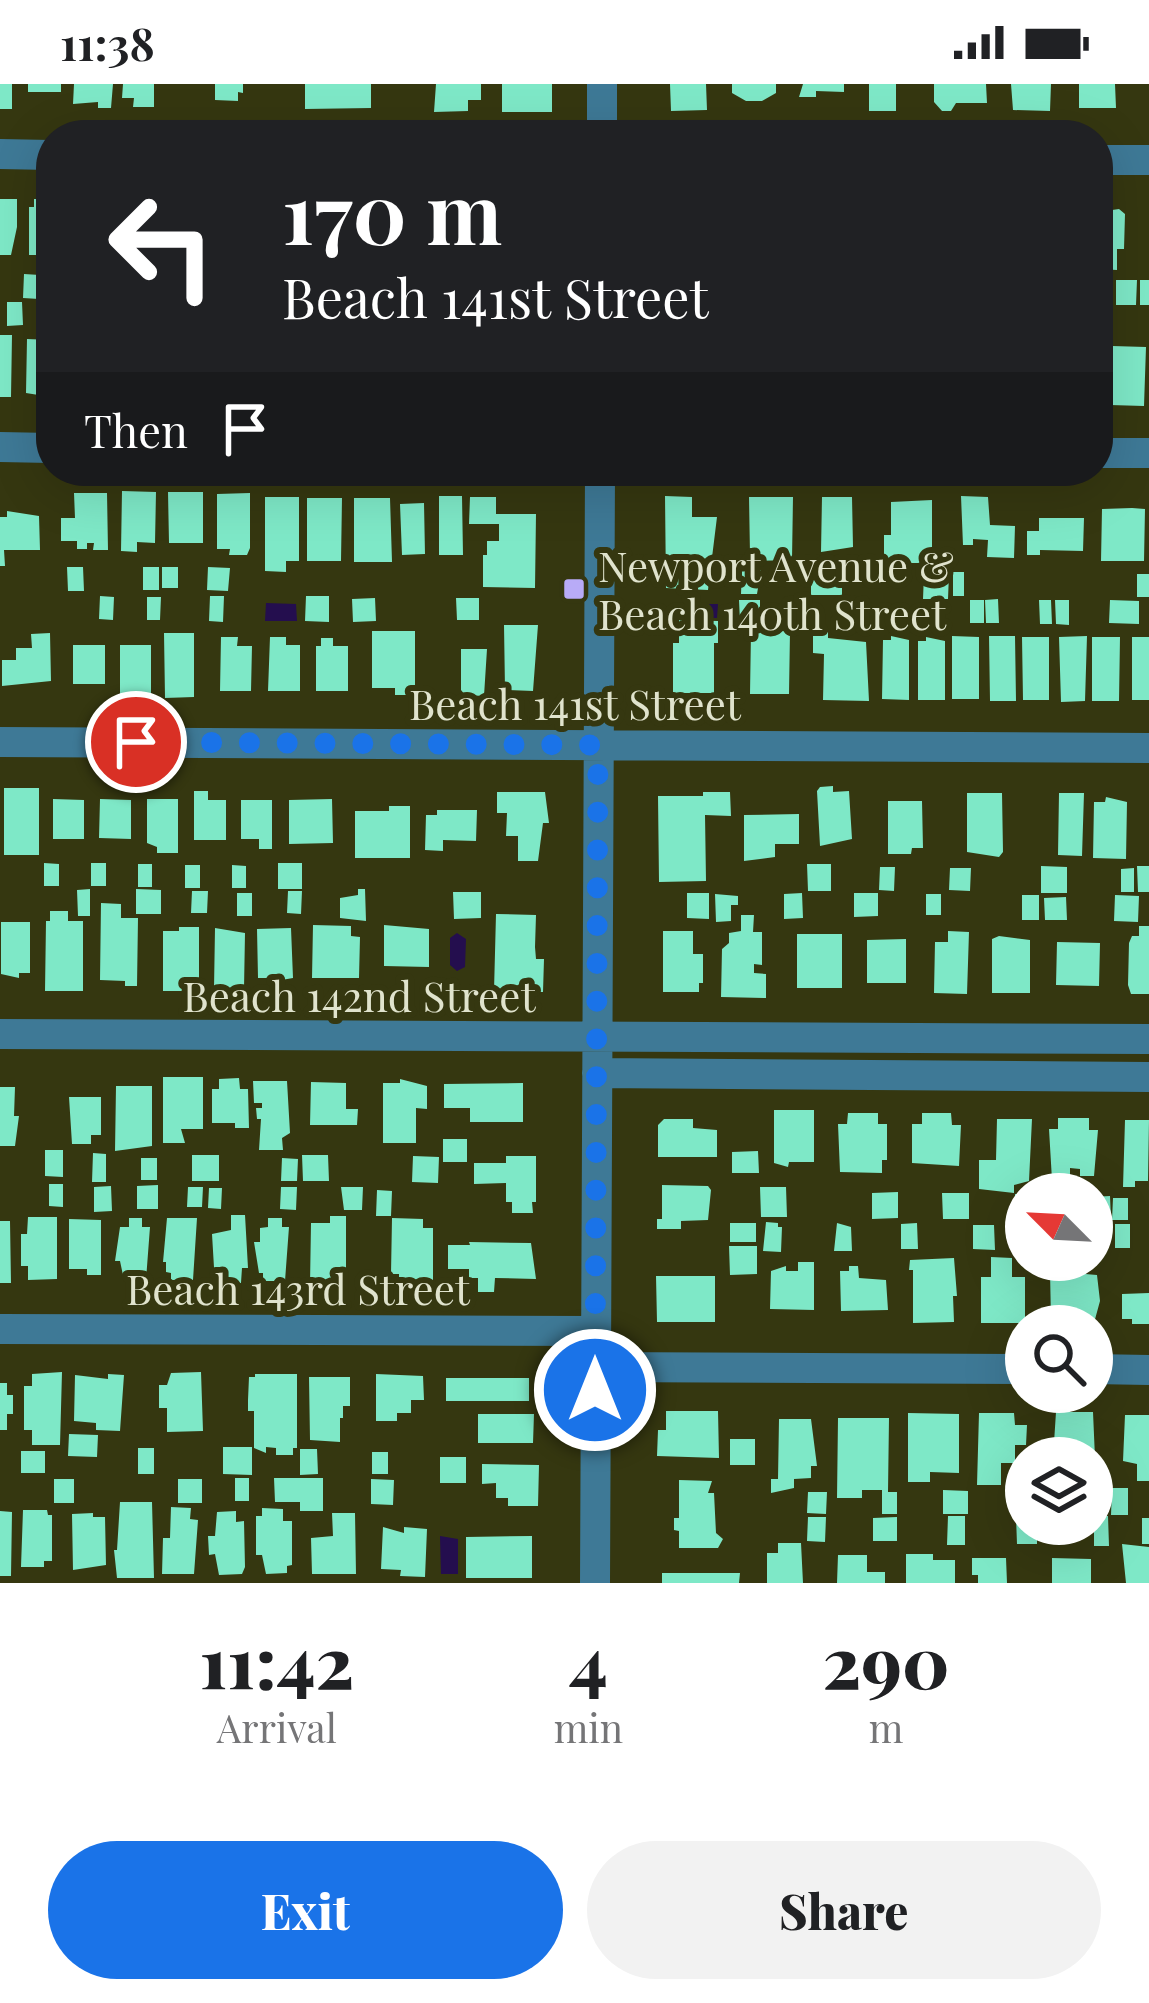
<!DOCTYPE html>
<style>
:root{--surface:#fff;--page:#f2f2f2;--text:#202124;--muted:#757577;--accent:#1a73e8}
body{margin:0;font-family:"Playfair Display",serif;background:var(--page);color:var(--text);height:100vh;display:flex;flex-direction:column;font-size:45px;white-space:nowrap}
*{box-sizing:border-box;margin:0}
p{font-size:39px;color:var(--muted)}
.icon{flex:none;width:66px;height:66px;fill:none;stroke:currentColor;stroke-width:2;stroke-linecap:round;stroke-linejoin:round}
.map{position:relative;height:1499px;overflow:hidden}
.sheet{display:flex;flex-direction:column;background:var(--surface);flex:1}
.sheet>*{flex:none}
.guide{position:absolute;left:36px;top:36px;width:1077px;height:366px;border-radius:48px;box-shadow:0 12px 48px #0002;background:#202124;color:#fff;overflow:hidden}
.needle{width:78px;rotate:294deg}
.tools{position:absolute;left:1005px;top:1089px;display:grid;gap:24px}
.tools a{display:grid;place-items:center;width:108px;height:108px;border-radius:50%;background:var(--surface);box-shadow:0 12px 48px #0002;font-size:60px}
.pin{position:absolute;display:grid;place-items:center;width:102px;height:102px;color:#fff;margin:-51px;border:6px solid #fff;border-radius:50%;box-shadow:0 3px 12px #0007}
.me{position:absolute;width:132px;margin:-66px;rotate:0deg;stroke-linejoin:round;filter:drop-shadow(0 0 9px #0008)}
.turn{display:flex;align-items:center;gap:42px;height:252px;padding:0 48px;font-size:54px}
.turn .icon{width:156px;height:156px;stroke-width:2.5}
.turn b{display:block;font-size:84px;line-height:102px}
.then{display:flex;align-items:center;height:114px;padding:0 48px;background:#0003;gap:24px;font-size:45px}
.eta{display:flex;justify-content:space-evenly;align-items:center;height:204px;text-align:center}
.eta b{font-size:72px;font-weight:800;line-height:84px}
.cta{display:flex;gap:24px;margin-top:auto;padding:24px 48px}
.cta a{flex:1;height:138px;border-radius:72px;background:var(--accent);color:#fff;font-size:48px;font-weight:800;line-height:138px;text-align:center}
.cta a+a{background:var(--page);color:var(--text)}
.status{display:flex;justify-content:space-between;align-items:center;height:84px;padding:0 60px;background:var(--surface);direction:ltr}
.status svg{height:33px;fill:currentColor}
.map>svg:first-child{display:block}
.water{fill:#240e4e}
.building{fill:#7ee8c7}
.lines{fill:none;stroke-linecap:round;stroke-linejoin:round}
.minor{stroke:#3e7996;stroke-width:30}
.route{stroke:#1a73e8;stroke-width:21;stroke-dasharray:0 37.8}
.poi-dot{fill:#b8abf7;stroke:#353710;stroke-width:4.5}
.labels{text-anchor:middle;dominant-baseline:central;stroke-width:12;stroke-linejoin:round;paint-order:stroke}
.poi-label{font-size:42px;fill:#e0e3cd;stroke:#353710;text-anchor:start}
.street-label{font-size:42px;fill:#e0e3cd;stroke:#353710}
</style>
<div class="status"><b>11:38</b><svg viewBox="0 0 49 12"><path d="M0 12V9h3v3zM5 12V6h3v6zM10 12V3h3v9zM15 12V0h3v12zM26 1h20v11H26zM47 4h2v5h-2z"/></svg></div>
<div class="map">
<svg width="1149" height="1499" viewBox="0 0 1149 1499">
<rect width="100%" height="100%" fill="#353710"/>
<path class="water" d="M266,519L296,520L297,537H265Z
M678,520H718L717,534H678Z
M457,849L466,855L465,883L457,887L450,881V854Z
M440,1452L458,1455V1490H441Z"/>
<path class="building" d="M0,0H12V25H0Z
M28,0H61V8H28Z
M74,0H113L111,24H98V18L73,20Z
M123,0H154V23H133L134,14H122Z
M215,0H243V9L238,8V17L215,16Z
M305,0H371V24L305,25Z
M436,0H481V16H468V27L434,28Z
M502,0H552V28H502Z
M670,0H706L707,26L671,27Z
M732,0H776V9L762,17H746L732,9Z
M803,0H844V8L816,7V13H799Z
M869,0H896V27H869Z
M934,0H986L987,19H956L951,27H942L934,18Z
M1011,0H1051L1050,27L1013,26Z
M1079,0H1115L1116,24H1079Z
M0,115H17V143L11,171H0Z
M34,115H51V183H42V171H29V123H34Z
M1119,125L1125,130L1124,165H1117V186L1098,185V128Z
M24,190L40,191L39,215L23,214Z
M1116,196H1137L1136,221H1116Z
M1140,196H1149V221H1140Z
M40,217L51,218V242H45V231H39Z
M7,218H22L23,241L7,242Z
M1098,224L1110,225L1109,246H1098Z
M0,251H12L11,313H0Z
M27,255L51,256V313L26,309Z
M1112,262L1146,263L1144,322L1110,321Z
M122,407L156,408L155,459L137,458V468L121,467Z
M168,408H203V459H169Z
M74,409H107L108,466H93L94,459H87V465H77V457H61V434H75Z
M250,409V464L247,471H229L230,465H217V410Z
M439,412H462L463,471H439Z
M665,412L692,413V433H717L708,506L666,504Z
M961,412L988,413L990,441L1015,442L1014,474L987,473L988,456L973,455V461H963Z
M265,413H299V477H286V488L265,487Z
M470,413H496V430H536L535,504L483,503V471H487V457H499V440H469Z
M749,413H793L792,476L755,477L750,470Z
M822,413H852L853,463L821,468Z
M307,414H342L341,477H307Z
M354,414H390L392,478H354Z
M932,416V479H908L907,484L884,479V451H891V418Z
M424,419L425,470L402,471L400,420Z
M1132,424L1145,425L1144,477H1101L1102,425Z
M7,427L39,432L40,466H4L5,482H0V433H7Z
M1039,434H1084L1083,467L1040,466V471H1027V447H1039Z
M67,483H83L84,507H68Z
M143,483H159V506H143Z
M162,483H178V504H162Z
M208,483L230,484L228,507L207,506Z
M742,485L761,486L757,510H741Z
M811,487H842V511H811Z
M953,488H964V512H953Z
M924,490H949L948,515H923Z
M1137,490H1149V513H1137Z
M100,512L114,513L113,536L99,535Z
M210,512H224L223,538L209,537Z
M306,512H329V538L305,537Z
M147,513H161L160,536H147Z
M375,514L376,537L353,538L352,515Z
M456,514H479V536H457Z
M998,515L999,539H986L985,516Z
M739,516H760V538H740Z
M970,516H984V539H970Z
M1039,516H1051L1052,540H1040Z
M1055,516H1069V541L1056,540Z
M1110,516L1139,517V540L1109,539Z
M679,536L718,537V559H714V609H673V559H679Z
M504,541H538L533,607L505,606Z
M372,547H415V611H395V604H372Z
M751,547H790L789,610H750Z
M813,548H828V554L866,558L869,617L823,616L824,570L813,569Z
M50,549L51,597L2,602V576H16V564H32L31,550Z
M164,549H194V613L165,614Z
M891,552L909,556V616L882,615L883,556H891Z
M952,552L979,553V615H952Z
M989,552H1015L1016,617H990Z
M1087,552L1085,617L1061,618L1059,553Z
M221,553H238L237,562H252L251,607H220Z
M270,553H286V561H300V607H268Z
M926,553L945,557V616H918V557H926Z
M1022,553H1049V616H1023Z
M1092,553H1120L1119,617H1092Z
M1132,553H1149V616H1132Z
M321,554H333V562H348V607H316V562H321Z
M73,561H105V600H73Z
M120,561H151V611H120Z
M461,565H487L484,612L465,611L461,606Z
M833,702V708L849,707L852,755L820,762L817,707L820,703Z
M4,704H39V771H4Z
M194,707H208V716H226V756H194Z
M497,708H545L549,739H543L538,777H518V752H506L507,729H497Z
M703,708H730L731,732L705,731L706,797L659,798L658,712H703Z
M967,709H1002L1003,768L999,773L967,768Z
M1059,709H1084L1082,772L1058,771Z
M1106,713L1127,718L1126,775L1093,774L1094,718H1105Z
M53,715L84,716V755H53Z
M100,715L131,716V755L99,754Z
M147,715H178V769H157V763L147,759Z
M332,715L333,759L289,760V716Z
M241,716H272V765H259V755H241Z
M888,717H922L923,764H912L911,770H888Z
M389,722H410V774H355V727H389Z
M437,726H477L476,757L443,756V767L425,766L426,731H437Z
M799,730V760H775V773L744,777V731Z
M44,779L59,780V802H44Z
M91,779H106V802H91Z
M278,779H302V805H278Z
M138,780H152V803H138Z
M807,780H831V807H808Z
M185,781H200V804H185Z
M232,781L246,782V804H232Z
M1041,782L1067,783V809H1041Z
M1137,782H1149V808H1138Z
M880,783H895L894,807L879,806Z
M950,784H971L970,807L949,806Z
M1134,784V808H1121V785Z
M90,805V832H78L77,806Z
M136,805L161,806V830H136Z
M358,805H365L366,837L340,834V814L358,811Z
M192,807H208L207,829H191Z
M288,807H302L301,830L287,829Z
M453,808H481V834L454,835Z
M237,809H252V832H237Z
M687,809H709V835L687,834Z
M802,809L803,834L784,835V810Z
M854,809H878V832L854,833Z
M715,810L738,812V821H731V837L716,838Z
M926,810H941V831H926Z
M1022,811H1039V836H1022Z
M1115,811L1139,812L1138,838L1114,837Z
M1066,813L1067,836H1045L1044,814Z
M101,819L121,820V834H138L137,902H125V897L100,896Z
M50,827H68V837H83V907H45L46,837H50Z
M496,830L536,831L535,863L536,875H544L543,908L494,907Z
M741,831H754L753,848H762V881L754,880V889L766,890V914L721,913L722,865L729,859V849L741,847Z
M1,838H30V889H19V894L1,890Z
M313,841L351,842V852L360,853L359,894H312Z
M384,841L429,845V883L384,882Z
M1139,842H1149V910H1131L1128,901L1129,859L1132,852H1139Z
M179,843H199V907H163V847H179Z
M215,844L245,849L244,905H214Z
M291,844L293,894L270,898V894H258L257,845Z
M663,847H693V870H703V899H699V908H663Z
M948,847L969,848L967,910L934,909L935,858H948Z
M797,850H842V904H797Z
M999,852L1030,856V909H992V855Z
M906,855V899H867V856Z
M1057,858L1100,859L1099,902L1056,901Z
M163,993H203V1045H181L185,1059H163Z
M239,994L240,1005H248L249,1044H235V1039H212V1005H219V995Z
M400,995L427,1002V1025L416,1024V1059H383V999H400Z
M253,997H287L290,1049L282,1054L283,1066H259L261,1035H257L256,1024H262V1019H254Z
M311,998L346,999V1025H358L357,1041H310Z
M523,999V1038H470V1024H444V1000Z
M116,1002H152V1062L115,1067Z
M0,1003H15L14,1032H19L15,1062H0Z
M69,1013H101V1051H91V1060H72Z
M774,1026H814V1078H789L788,1083L774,1079Z
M848,1029H878V1040H887V1076H882V1089L840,1088L838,1040H847Z
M922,1029H951L952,1041H961L959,1082L912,1079V1040H922Z
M1058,1034H1089V1046H1098L1094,1092H1080V1085L1070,1084V1096H1052L1049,1045H1058Z
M664,1035H693V1044L717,1046V1073H658V1041Z
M997,1035H1032L1029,1097L1014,1101V1109L979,1105V1076H996Z
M1125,1036H1149L1148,1097H1135V1103H1123Z
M443,1055H467V1078H443Z
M45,1066H63V1093L45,1092Z
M758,1067L759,1089H732V1068Z
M93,1069L106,1070V1098H92Z
M192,1071H219V1097H192Z
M302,1071H328L329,1097H303Z
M413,1072L439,1073L438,1099L412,1098Z
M506,1072H536V1118H532L533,1129H512V1118H506V1099L474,1100V1079H506Z
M141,1074H157V1096H141Z
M282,1074L298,1075L297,1097H281Z
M49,1100H63V1123L49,1122Z
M158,1101V1125H137V1102Z
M662,1101L708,1102L711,1106L708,1136L681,1137V1145H657V1135H662Z
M111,1102L112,1127L94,1128V1103Z
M188,1103H203L202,1123H187Z
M281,1103H297L296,1126L280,1125Z
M341,1103H363L362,1126H344Z
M760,1103H786L787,1133H761Z
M209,1104H222L221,1125L208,1124Z
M377,1106L392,1107L391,1132H376Z
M898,1108V1134L872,1135V1109Z
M942,1109H969V1135H943Z
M1015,1110H1026V1136H1014Z
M1110,1112L1111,1134L1093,1135L1092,1113Z
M1113,1114H1128V1136H1112Z
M231,1131H245L248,1184H242L241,1199L215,1200L212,1150L231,1146Z
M330,1132H346V1202L310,1201L311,1139H330Z
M28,1133H57V1195L28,1196V1182H21V1150H27Z
M129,1134H142V1143H150L146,1196H124L120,1177H115L120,1143H129Z
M167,1134H197L193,1196H171V1189L166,1188V1178H163Z
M268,1134H282V1143H289L285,1197H263V1189H259L254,1158H260V1144L268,1143Z
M392,1134L423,1135V1144H433V1198H414V1204H399V1190H391Z
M69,1135L101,1136V1191H87V1185H69Z
M0,1137H10L11,1199H0Z
M766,1138L778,1139V1143H782L781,1168L763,1167Z
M730,1139H756V1158H730Z
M837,1139L851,1143L852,1167H834Z
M917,1139L918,1165H901V1140Z
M1115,1140H1130V1164H1115Z
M973,1141H994L995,1166L973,1165Z
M469,1158L531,1159L536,1195L495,1194L494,1208H478V1194H469V1185H448V1161H470Z
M729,1162H757V1190L730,1191Z
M991,1173L1012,1174V1193H1025V1239H981V1193H991Z
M954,1174L957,1212H953L954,1238L913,1239V1186H909L910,1176Z
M798,1178H814V1226L770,1225L771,1187L786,1182V1187H798Z
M849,1182H858L859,1194L886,1196L888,1226L841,1227L840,1187H849Z
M1050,1187L1097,1191L1100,1217L1094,1239H1055L1051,1236Z
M656,1192H715V1238H657Z
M1149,1209V1240H1132V1235H1122V1210Z
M62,1288L60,1361H32V1346H24V1302H32V1290Z
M201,1288L203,1347L167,1348V1324H159V1301H167L171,1289Z
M108,1290L124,1291L120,1347L96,1346V1339L74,1337L75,1291L108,1295Z
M255,1290H297V1364H293V1371H276V1364L266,1363V1369L254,1364V1327H248V1316L249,1293H255Z
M376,1290L423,1292L424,1316H411V1329H397V1337H376Z
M309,1293H350V1322H343V1334H340V1358L310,1356Z
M446,1294H529V1317H446Z
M0,1299H7V1311H13V1330H7V1346H0Z
M666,1327H718L719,1374L657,1372L658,1346H666Z
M1056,1328H1093L1095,1374H1053Z
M908,1329L959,1330V1389L930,1388V1398H908Z
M979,1329H1014L1015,1341H1027L1026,1361H1015V1379H1001V1401H977Z
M478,1330H534L533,1359H478Z
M1125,1331H1149V1397H1137V1380L1123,1377Z
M838,1334H889L888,1408H897V1430H882V1406H862V1414H837Z
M779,1335H811L817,1382H811V1394L794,1395V1404L771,1409V1395H778Z
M69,1350L98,1351L97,1373L68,1372Z
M730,1355H755V1381H730Z
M223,1363H252V1391L223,1390Z
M138,1364H154V1390H138Z
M300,1365H317L318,1390L300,1391Z
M21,1367H45V1389H21Z
M372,1368H388V1390H372Z
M440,1373H466V1399H440Z
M482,1380L539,1381L538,1422H508V1414H496V1399L482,1400Z
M235,1394H249V1417H235Z
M274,1394H323V1427H300V1418H275Z
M54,1395H74V1419H54Z
M178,1395H202V1419H178Z
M371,1395L394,1396L393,1421L371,1420Z
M679,1396L712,1397L708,1409H714L716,1449L723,1455L718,1464H679V1447L674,1446V1434H679Z
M1112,1404H1128V1431H1111Z
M943,1406L968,1407V1430H943Z
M1015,1406H1026V1440H1037V1460H1017Z
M808,1408H827L826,1430L807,1429Z
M120,1418H152L154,1494H117L114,1466H117Z
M171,1423L191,1424L190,1435L198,1436L194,1490H162L163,1454H170Z
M262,1424L283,1425V1437H292V1481L287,1482V1489L266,1490L262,1471H256V1432H262Z
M23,1426H47L48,1431H52V1477H44V1483H21Z
M0,1427L12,1428L11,1492H0Z
M236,1427V1438L244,1437L245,1483L242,1490L219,1491L215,1470L209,1471L208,1452H215L217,1428Z
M93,1429V1433H105L106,1481L73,1486L72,1430Z
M332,1429H355L356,1490H312L311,1454L333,1452Z
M948,1432H965V1461H947Z
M1094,1432H1108L1109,1462H1094Z
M808,1433H826L825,1458L807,1457Z
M897,1433V1457H873V1434Z
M1142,1434H1149V1460H1142Z
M383,1443L404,1449V1443L427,1445L425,1493L400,1492L401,1486L381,1485Z
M532,1452V1494H466V1453Z
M778,1459H801L803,1499H767V1469H778Z
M1122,1460L1149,1463V1499H1126Z
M906,1470H933V1476H955V1499H906Z
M838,1471H867V1488H885V1499H837Z
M972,1474H1006L1007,1499H978V1491H972Z
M1052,1474L1091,1475V1499H1052Z
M662,1489H740L739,1499H662Z"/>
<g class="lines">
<path class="minor" d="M602,51V0
M0,70L51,71
M1098,76H1149
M0,363L51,364
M1098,369H1149
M0,658L1149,664
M0,950L1149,955
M597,989L1149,993
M0,1245L595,1247
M595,1283L1026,1285
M1092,1285L1149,1286
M595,1499L600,387"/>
</g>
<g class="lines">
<path class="route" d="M136,658L598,661L595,1306"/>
</g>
<rect class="poi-dot" x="562" y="493" width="24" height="24" rx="6"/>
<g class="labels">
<g class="poi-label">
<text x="598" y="481">Newport Avenue &amp;<tspan x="598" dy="48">Beach 140th Street</tspan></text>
</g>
<g class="street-label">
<text x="575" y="619">Beach 141st Street</text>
<text x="359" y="911">Beach 142nd Street</text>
<text x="298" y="1204">Beach 143rd Street</text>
</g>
</g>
</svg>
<div class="tools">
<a><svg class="needle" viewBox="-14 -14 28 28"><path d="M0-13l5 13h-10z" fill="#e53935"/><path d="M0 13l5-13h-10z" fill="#757577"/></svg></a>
<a><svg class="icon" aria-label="search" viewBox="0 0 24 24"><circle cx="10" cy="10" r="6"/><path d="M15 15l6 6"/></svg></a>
<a><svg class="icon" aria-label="layers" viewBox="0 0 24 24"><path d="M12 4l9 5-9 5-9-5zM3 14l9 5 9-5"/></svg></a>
</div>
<div class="pin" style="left:136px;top:658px;background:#d93025"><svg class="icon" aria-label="arrive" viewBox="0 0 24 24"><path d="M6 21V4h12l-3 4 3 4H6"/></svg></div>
<svg class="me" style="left:595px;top:1306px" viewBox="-20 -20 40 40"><circle r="17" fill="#1a73e8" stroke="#fff" stroke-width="3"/><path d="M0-11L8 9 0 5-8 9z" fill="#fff"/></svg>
<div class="guide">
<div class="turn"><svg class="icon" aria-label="left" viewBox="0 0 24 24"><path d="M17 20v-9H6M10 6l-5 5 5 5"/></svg><div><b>170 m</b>Beach 141st Street</div></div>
<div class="then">Then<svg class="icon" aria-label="arrive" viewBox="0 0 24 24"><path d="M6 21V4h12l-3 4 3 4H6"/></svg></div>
</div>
</div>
<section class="sheet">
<div class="eta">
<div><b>11:42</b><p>Arrival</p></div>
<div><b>4</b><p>min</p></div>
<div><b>290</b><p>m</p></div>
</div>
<div class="cta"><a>Exit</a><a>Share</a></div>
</section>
